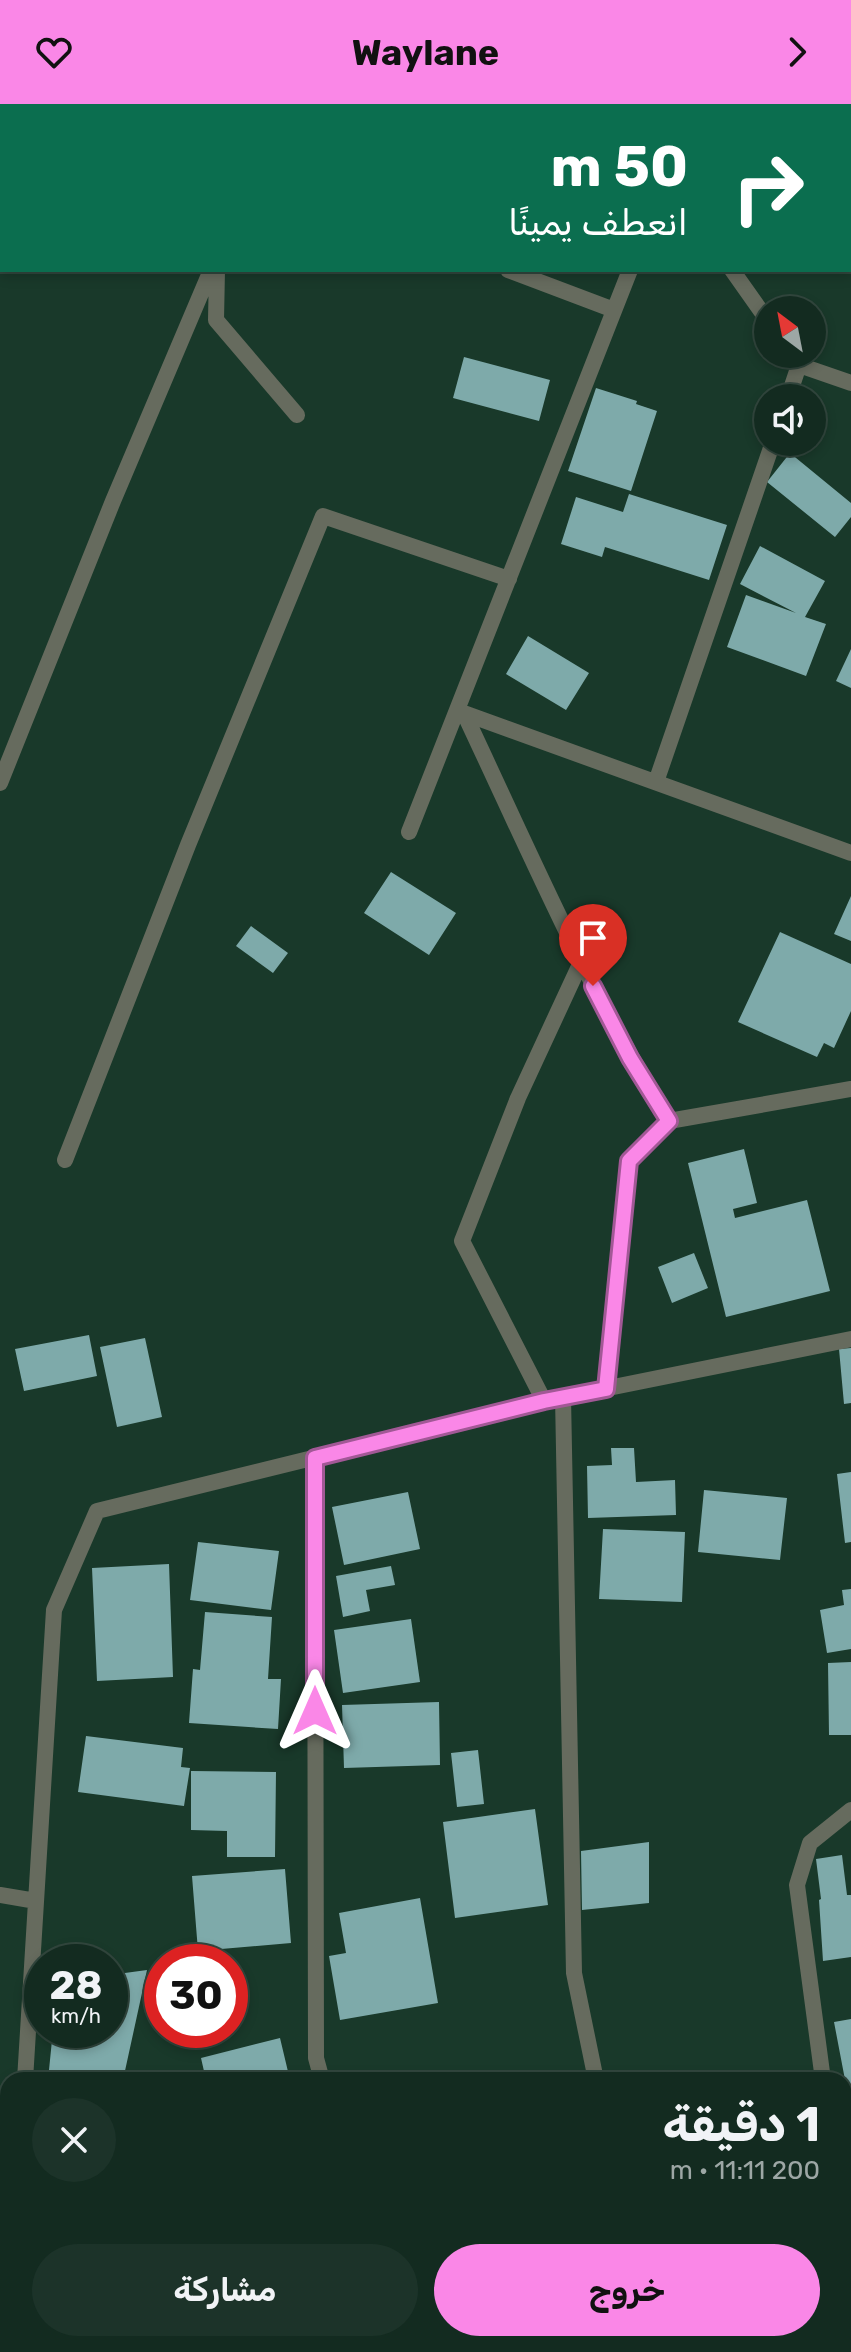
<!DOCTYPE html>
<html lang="ar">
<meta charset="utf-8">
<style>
:root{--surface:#132b20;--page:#1c3329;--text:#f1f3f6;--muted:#9da7a5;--line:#32473e;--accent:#fa87e7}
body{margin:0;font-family:Rubik,Cairo,sans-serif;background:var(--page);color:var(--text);direction:rtl;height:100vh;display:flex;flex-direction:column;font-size:30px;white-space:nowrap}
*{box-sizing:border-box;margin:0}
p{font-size:26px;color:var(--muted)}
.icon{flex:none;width:44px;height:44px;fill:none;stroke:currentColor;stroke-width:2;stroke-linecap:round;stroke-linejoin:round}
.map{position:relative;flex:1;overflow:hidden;direction:ltr}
.details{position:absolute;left:0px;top:1968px;width:852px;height:280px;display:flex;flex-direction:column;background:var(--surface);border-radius:24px 24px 0 0;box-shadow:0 4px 12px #0003,0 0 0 2px var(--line);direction:rtl}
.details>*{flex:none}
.banner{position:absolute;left:0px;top:0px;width:852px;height:168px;box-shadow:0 4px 12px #0003,0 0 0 2px var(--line);direction:rtl;background:#0b6e4f;color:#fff;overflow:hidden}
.needle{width:52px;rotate:328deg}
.controls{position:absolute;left:754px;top:192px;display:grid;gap:16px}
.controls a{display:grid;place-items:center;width:72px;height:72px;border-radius:50%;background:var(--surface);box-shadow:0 4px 12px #0003,0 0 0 2px var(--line);font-size:40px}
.speed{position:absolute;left:24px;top:1840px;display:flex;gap:16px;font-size:40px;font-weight:700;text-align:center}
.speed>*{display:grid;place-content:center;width:104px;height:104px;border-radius:50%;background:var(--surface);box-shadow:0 4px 12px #0003,0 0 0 2px var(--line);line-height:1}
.speed small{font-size:20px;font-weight:400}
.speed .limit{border:12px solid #d22;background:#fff;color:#111}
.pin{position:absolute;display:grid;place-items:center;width:68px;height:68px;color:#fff;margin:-82px -34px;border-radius:50% 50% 50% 0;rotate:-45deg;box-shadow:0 0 8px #0007}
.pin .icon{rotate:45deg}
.me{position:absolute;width:88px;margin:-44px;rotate:0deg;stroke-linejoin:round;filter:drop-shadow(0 0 6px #0008)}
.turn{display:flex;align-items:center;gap:28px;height:168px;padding:0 32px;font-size:36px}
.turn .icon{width:104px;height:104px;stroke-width:2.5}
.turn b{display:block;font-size:56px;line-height:68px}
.round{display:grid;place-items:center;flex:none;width:84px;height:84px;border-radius:42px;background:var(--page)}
.overview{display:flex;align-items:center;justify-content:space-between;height:136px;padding:0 32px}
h1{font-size:48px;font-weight:700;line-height:60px}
.cta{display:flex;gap:16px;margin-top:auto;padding:16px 32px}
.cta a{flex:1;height:92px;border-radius:48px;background:var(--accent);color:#111;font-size:32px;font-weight:700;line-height:92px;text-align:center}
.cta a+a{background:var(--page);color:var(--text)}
header{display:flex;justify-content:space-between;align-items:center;height:104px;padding:0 32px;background:var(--accent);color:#111;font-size:36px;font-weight:700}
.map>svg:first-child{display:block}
.building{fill:#7eaaaa}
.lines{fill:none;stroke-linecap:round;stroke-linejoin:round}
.minor{stroke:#666b5e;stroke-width:16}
.route-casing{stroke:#a25896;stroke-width:20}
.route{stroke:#fa87e7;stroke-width:14}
</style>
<header><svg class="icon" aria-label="forward" viewBox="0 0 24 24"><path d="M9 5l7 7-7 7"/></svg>Waylane<svg class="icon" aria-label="heart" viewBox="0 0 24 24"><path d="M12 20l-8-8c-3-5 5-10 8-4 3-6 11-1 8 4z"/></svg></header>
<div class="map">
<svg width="851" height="2248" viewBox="0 0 851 2248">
<rect width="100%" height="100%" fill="#19392a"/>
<path class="building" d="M464,253L550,276L539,317L453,294Z
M596,284L637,297L636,300L657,307L631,387L568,367Z
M790,349L851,399V413L835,433L767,378Z
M629,390L727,421L709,476L605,443L602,453L561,440L576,393L623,408Z
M760,442L825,477L805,513L826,520L806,572L727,543L746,491L796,509L740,480Z
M528,532L589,569L566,606L506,570Z
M851,545V584L836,577Z
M391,768L456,809L429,851L364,809Z
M851,792V837L834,830Z
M251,822L288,849L273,869L236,842Z
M780,828L851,860V907L834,944L824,939L817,953L738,918Z
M744,1045L757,1099L733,1105L735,1114L807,1096L830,1187L726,1213L688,1059Z
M694,1149L708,1184L672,1199L658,1163Z
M89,1231L97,1272L24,1287L15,1245Z
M145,1234L162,1313L117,1323L100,1243Z
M851,1244V1299L844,1300L839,1245Z
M611,1344H634L636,1378L675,1376L676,1411L588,1414L587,1362L612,1361Z
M851,1368V1438L845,1439L837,1370Z
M704,1386L787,1394L780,1456L698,1448Z
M408,1388L420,1445L344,1461L332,1403Z
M603,1425L685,1428L682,1498L599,1495Z
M198,1438L279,1447L271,1506L190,1496Z
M169,1460L173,1573L97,1577L92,1464Z
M391,1462L395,1481L366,1486L370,1507L343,1513L336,1472Z
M851,1485V1545L827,1549L820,1506L844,1501L842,1486Z
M205,1508L272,1513L268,1575H281L278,1625L189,1619L193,1565L200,1566Z
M411,1515L420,1578L343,1589L334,1526Z
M851,1558V1631H829L828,1559Z
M439,1598L440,1661L344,1664L342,1601Z
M86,1632L183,1644L181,1663L190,1664L184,1702L78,1688Z
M478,1646L484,1700L457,1703L451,1649Z
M191,1667L276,1668L275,1753H227V1727L191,1726Z
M535,1705L548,1801L455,1814L443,1718Z
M649,1738V1799L582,1806L581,1747Z
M842,1751L847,1791H851V1853L823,1857L819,1796L821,1795L816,1755Z
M285,1765L291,1839L198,1847L192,1772Z
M420,1794L438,1899L340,1916L329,1852L346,1849L339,1809Z
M147,1866L123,1976H48L53,1926H110V1871Z
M851,1915V1980L846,1981L834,1918Z
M280,1934L290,1976H206L201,1954Z
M285,2240H340L345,2248H280L278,2244Z"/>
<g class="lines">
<path class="minor" d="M91,0L94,2
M616,0L617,2
M137,2L138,0
M217,166L216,216L297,311
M508,166L614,206
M732,166L768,217
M791,250L799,261L851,279
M788,294L799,261
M461,608L851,749
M464,609C529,747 589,887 669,1017
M656,678L773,338
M0,679L113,397L211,166
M409,728L630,166
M65,1056L188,741L323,412L509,475
M606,1285L629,1057L669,1017L851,985
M563,1293L574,1869L596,1976
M544,1297L462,1137L518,994L581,858
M315,1354L316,1954L322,1976
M0,1791L36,1797
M25,1976L54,1506L97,1407L544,1297L851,1235
M823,1976L797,1781L810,1739L851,1706
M844,2130L851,2181
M103,2240L107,2248
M775,2240L787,2248
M227,2248L248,2240"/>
</g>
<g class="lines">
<g class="route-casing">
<path id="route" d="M315,1607V1354L544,1297L606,1285L629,1057L669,1017L630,954L593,882"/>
</g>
<use href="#route" class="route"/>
</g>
</svg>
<div class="controls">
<a><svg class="needle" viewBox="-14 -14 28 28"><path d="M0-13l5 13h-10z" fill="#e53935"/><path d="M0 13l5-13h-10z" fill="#9da7a5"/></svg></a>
<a><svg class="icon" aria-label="sound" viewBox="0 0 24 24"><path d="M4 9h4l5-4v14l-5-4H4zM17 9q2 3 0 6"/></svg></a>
</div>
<div class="speed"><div>28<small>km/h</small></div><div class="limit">30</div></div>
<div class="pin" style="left:593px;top:882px;background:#d93025"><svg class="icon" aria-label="arrive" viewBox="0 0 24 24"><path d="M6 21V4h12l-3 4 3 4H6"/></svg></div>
<svg class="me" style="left:315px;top:1607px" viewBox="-20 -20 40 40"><path d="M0-17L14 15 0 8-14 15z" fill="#fa87e7" stroke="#fff" stroke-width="4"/></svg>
<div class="banner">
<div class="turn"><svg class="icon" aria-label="right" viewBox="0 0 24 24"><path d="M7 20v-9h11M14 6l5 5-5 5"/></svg><div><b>50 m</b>انعطف يمينًا</div></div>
</div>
<section class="details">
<div class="overview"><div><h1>1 دقيقة</h1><p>200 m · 11:11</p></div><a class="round"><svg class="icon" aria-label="close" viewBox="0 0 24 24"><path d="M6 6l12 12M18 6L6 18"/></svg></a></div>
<div class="cta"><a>خروج</a><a>مشاركة</a></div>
</section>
</div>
